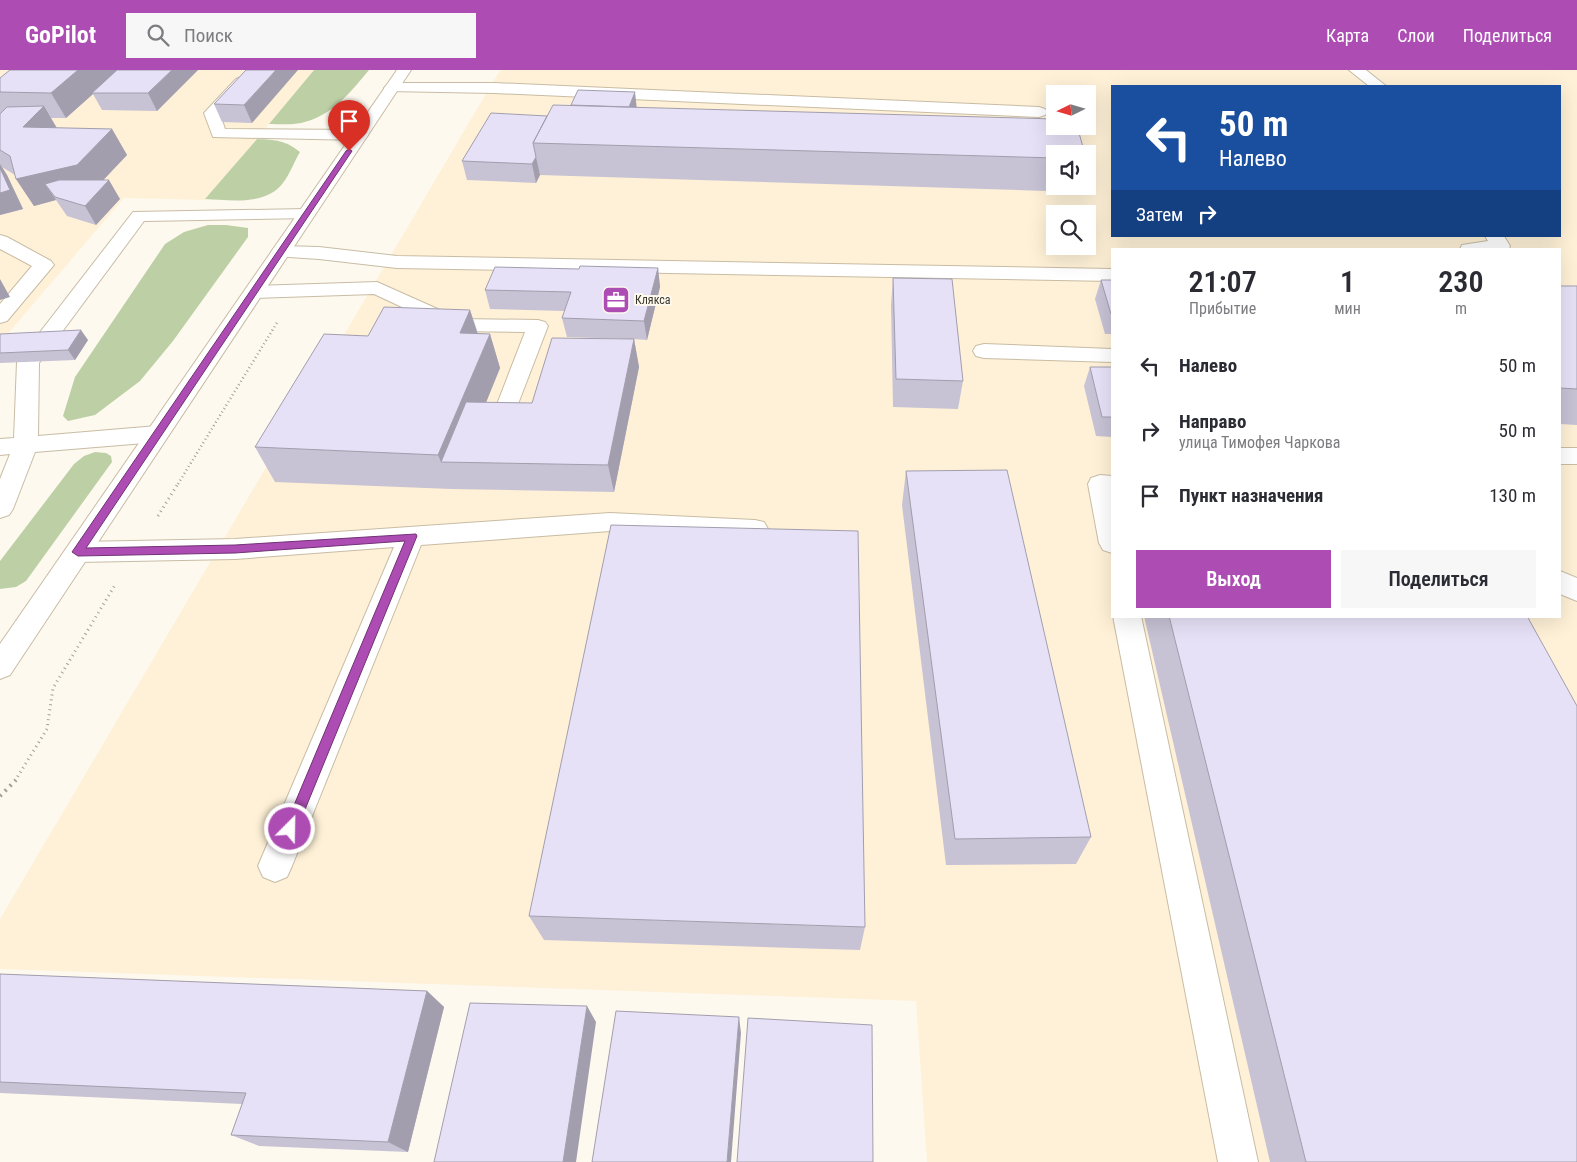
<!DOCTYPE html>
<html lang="ru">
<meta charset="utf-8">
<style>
:root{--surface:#fff;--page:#f7f7f7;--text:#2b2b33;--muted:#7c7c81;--accent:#ad4db4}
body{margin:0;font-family:"Roboto Condensed",sans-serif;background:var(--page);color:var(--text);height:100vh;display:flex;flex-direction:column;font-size:19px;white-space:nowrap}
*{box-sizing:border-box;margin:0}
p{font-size:16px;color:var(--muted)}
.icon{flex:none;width:28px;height:28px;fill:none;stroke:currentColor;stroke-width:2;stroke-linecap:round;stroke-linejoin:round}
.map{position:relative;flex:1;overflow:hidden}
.sheet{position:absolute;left:1111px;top:178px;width:450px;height:370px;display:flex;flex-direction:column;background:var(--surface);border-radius:0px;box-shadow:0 5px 20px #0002}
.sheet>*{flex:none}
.hud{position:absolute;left:1111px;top:15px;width:450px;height:152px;border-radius:0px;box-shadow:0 5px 20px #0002;background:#1a4fa0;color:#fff;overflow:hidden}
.needle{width:32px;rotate:265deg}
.buttons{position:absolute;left:1046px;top:15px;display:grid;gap:10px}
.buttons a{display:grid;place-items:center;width:50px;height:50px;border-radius:0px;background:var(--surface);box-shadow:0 5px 20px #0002;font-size:25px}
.pin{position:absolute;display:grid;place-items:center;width:42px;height:42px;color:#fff;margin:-51px -21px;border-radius:50% 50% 50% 0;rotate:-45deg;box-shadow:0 0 5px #0007}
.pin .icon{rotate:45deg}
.me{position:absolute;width:55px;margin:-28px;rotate:23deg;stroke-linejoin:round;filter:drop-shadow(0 0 4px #0008)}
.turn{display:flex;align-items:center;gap:18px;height:105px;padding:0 25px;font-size:22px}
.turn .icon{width:65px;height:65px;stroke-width:2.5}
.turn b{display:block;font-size:35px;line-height:42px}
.then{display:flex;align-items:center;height:48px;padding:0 25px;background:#0003;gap:10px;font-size:19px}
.eta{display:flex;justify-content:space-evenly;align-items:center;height:85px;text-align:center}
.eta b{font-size:30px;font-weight:600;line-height:35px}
.action{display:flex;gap:10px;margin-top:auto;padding:10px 25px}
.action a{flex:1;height:58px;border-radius:0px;background:var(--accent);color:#fff;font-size:20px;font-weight:600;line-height:58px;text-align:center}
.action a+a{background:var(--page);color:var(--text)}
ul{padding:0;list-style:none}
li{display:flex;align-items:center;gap:15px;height:65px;padding:0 25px}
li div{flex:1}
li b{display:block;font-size:19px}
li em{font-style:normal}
header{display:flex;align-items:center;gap:30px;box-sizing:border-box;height:70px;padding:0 25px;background:var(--accent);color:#fff}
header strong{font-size:24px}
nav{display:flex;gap:28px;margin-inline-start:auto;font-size:18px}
.search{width:350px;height:45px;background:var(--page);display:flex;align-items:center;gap:12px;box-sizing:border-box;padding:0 18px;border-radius:0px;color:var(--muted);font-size:19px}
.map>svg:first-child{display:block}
.built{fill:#fef1d7;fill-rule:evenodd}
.green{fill:#bdd0a5}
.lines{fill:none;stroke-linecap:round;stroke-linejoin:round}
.minor-casing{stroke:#c8bca4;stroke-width:2}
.major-casing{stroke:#c8bca4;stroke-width:2}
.path-far2{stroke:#a5a096;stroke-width:2.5;stroke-dasharray:1 3;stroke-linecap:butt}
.path-far1{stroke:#a5a096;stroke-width:3;stroke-dasharray:1 4;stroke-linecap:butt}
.path{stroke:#a5a096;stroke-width:4;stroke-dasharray:2 5;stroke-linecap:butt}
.minor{fill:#fff;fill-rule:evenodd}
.major{fill:#fff;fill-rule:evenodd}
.wall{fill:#c7c2d4}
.shaded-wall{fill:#a29ead}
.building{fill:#e7e1f7;stroke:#a29ead}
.route{fill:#ad4db4;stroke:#703275}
.labels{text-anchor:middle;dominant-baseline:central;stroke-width:4;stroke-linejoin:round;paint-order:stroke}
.far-poi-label{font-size:12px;fill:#3d382e;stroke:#fef9ef;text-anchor:start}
</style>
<header>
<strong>GoPilot</strong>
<div class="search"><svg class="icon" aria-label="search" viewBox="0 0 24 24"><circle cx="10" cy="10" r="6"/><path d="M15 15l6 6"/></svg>Поиск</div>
<nav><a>Карта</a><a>Слои</a><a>Поделиться</a></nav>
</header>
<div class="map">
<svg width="1577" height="1092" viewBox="0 0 1577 1092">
<rect width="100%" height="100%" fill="#fef9ef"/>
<path class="built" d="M0,0H314L206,130L124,128L0,273Z
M500,0H1577V1092H927L916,931L0,899V849ZM1112,16H1560V166H1112ZM1055,24H1088V56H1055ZM1055,84H1088V116H1055ZM1055,144H1088V176H1055ZM1112,179H1560V546H1112Z"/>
<path class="green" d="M314,0H369C350,23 332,46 301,53C292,55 279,54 269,54Z
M257,69C276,70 285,70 300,82C294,92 290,104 283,113C266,136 229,130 205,129Z
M208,155H226L248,158V167L173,271L140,311L95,345L68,351L63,346L75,307L165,174L184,162Z
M95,382L106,383L111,386L112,392L26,511L16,517L0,519V491L74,394L84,386Z"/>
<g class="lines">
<g class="minor-casing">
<path id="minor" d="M1349,0H1366L1386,16H1369Z
M241,7L246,9L249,12L220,44L225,59L360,60L366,62L368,65L366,68L360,70L213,67L204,43L236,9Z
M392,13H494L1039,37L1045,39L1047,42L1045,45L1039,47L494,23L387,21L384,18L387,15Z
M306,139L312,140L315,144L312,148L144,151L39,293L38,366L157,356L165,359L169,364L165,369L157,372L35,382L13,439L9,445L0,448V409L10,384L0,385V369L14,368L17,292L133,142Z
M0,165L7,167L51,191L54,195L7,251L0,253V234L32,196L0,179Z
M1485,166H1504L1510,176L1509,179H1460L1462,175L1488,171Z
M281,176L319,177L397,186L1112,199V211L397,198L319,189L274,186L271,182L274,178Z
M377,212L460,249L538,250L545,252L548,256L513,347L505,349L497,347L494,342L525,262L456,261L449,259L374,224L254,228L247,226L244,222L247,218L254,216Z
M984,274L1112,279V292L984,288L976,286L973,281L976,276Z
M1560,378H1577V394H1560Z
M1100,405L1112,406V483L1103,480L1099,473L1088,414L1091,408Z
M610,443L755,450L764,452L768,459L764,466L755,468L610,461L421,475L292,796L287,807L275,812L263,807L258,796L394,477L235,489L78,492L69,489L65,482L69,475L78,472L235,469Z
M1560,501L1577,508V531L1560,524Z
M1113,546H1141L1258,1092H1218Z"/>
</g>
<g class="major-casing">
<path id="major" d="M397,0H411L10,605L0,609V574Z"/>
</g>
<path class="path-far2" d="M178,414L278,251"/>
<path class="path-far1" d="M158,446L179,412
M15,711L47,659L53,618L115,515"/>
<path class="path" d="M0,726L16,710"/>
<use href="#minor" class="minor"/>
<use href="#major" class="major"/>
</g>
<path class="wall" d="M10,0H198L157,41L102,40L93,24L66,48H51L57,58L112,59L127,85L103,110L120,129L96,155L67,146L56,130L34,136L16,109L15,105L2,97L7,105L23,139L0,145V8Z
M246,0L252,53L222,52L214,34Z
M637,37L1055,84V116H1080L1078,122L540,105L536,113L467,110L462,91L547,46Z
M658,198L660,217L647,270L634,269L639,297L614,422L451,419L275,412L255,377L368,266L470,240L478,263L490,264L500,298L486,332L532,333L629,269L567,267L562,248L565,241L490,239L485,220L579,199Z
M893,208L963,311L958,339L893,337L891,235Z
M1101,210H1112V264H1105L1095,229Z
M1560,216H1577V355L1560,354Z
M0,264L88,270L75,290L0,293Z
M1090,297H1112V367L1096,366L1084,316Z
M906,401L1091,767L1076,794L946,795L902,435Z
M1144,546H1527L1577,1092H1270Z
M529,846L865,857L860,880L544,870Z
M0,904L427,921L444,937L408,1082L259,1076L231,1065L242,1034L0,1023Z"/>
<path class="shaded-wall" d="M78,0H120L92,23L93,24L66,48L51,23Z
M172,0H198L157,41L148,23Z
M276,0H298L252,53L244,35Z
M635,22L637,40L626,44Z
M44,36L59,62L23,57Z
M112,59L127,85L93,121L45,114L56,130L34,136L16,109Z
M536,87L540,105L536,113L532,94Z
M0,94L7,105L23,139L0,145Z
M109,110L120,129L96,155L85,136Z
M658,198L660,217L647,270L644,251Z
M0,209L10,227L0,230Z
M470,240L481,275L460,263Z
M81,260L88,270L75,290L68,280Z
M490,264L500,298L462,392H441L438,385Z
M634,269L639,297L614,422L608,395Z
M427,921L444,937L408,1082L388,1072Z
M587,936L596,952L576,1092H563Z
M739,947L741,963L731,1092H727Z"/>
<path class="building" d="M10,0H78L51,23L0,22V8Z
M117,0H172L148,23H92Z
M246,0H276L244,35L214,34Z
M578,20L635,22L629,37L571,35Z
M553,35L1055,49V56H1077L1085,84H1055V88L533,73Z
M44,36L23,57L112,59L77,95L16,109L10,86L0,80V44L7,37Z
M491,43L547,46L533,73L536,87L532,94L462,91Z
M0,98L10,120L0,123Z
M59,110H109L85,136L55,127L45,114Z
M580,196L658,198L644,251L562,248L571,222L485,220L495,197L579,199Z
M893,208L952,209L963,311L896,309Z
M1101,210H1112V244H1111Z
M1560,216H1577V319L1560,318Z
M384,237L470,240L460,263L490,264L438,385L255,377L324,264L368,266Z
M81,260L68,280L0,283V264Z
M552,268L634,269L608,395L441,392L466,332L532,333Z
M1090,297H1112V347H1102Z
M1007,400L1091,767L955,769L906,401Z
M611,455L858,461L865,857L529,846Z
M1169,546H1527L1577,636V1092H1306Z
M0,904L427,921L388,1072L231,1065L246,1023L0,1012Z
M470,933L587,936L563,1092H434Z
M616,941L739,947L727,1092H592Z
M748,948L872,955L873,1092H737Z"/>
<path class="route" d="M349,79L352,81L86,478L235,475L416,464L417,466L297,759L295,764L290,765L286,764L284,759L405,471L235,483L78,486L72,482L346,81Z"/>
<defs>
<g id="office-square" transform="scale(1.4375)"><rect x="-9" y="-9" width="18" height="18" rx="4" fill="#ad4db4" stroke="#fef9ef"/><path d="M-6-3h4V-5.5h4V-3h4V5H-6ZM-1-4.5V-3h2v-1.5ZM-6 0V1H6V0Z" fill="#fff"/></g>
</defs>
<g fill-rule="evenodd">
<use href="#office-square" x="616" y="230"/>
</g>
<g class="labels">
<g class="far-poi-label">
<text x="635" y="230">Клякса</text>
</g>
</g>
</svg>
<div class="buttons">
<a><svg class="needle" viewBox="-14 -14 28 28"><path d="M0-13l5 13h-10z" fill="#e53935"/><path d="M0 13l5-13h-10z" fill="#7c7c81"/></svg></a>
<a><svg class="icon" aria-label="sound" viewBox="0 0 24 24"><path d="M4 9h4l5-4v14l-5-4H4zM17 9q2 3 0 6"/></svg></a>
<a><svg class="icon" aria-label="search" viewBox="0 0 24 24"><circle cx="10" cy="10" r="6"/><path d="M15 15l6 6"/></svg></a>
</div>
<div class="pin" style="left:349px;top:81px;background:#d93025"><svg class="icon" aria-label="arrive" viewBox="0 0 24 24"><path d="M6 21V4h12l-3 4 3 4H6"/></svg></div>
<svg class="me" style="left:290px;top:759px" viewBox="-20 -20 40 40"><circle r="17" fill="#ad4db4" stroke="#fff" stroke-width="3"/><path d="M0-11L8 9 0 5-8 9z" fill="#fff"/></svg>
<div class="hud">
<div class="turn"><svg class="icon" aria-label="left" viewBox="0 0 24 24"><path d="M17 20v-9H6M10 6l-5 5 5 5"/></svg><div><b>50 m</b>Налево</div></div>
<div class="then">Затем<svg class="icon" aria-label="right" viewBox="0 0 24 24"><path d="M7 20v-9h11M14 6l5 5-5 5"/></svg></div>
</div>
<section class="sheet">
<div class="eta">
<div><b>21:07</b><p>Прибытие</p></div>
<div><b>1</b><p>мин</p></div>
<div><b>230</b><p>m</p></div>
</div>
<ul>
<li><svg class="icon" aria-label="left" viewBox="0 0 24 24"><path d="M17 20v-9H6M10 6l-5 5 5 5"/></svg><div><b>Налево</b></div><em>50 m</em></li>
<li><svg class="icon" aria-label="right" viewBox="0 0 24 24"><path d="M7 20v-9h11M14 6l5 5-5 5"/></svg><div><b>Направо</b><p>улица Тимофея Чаркова</p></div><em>50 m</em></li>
<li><svg class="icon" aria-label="arrive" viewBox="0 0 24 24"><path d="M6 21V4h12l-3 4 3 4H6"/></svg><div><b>Пункт назначения</b></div><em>130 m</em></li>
</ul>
<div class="action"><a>Выход</a><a>Поделиться</a></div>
</section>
</div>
